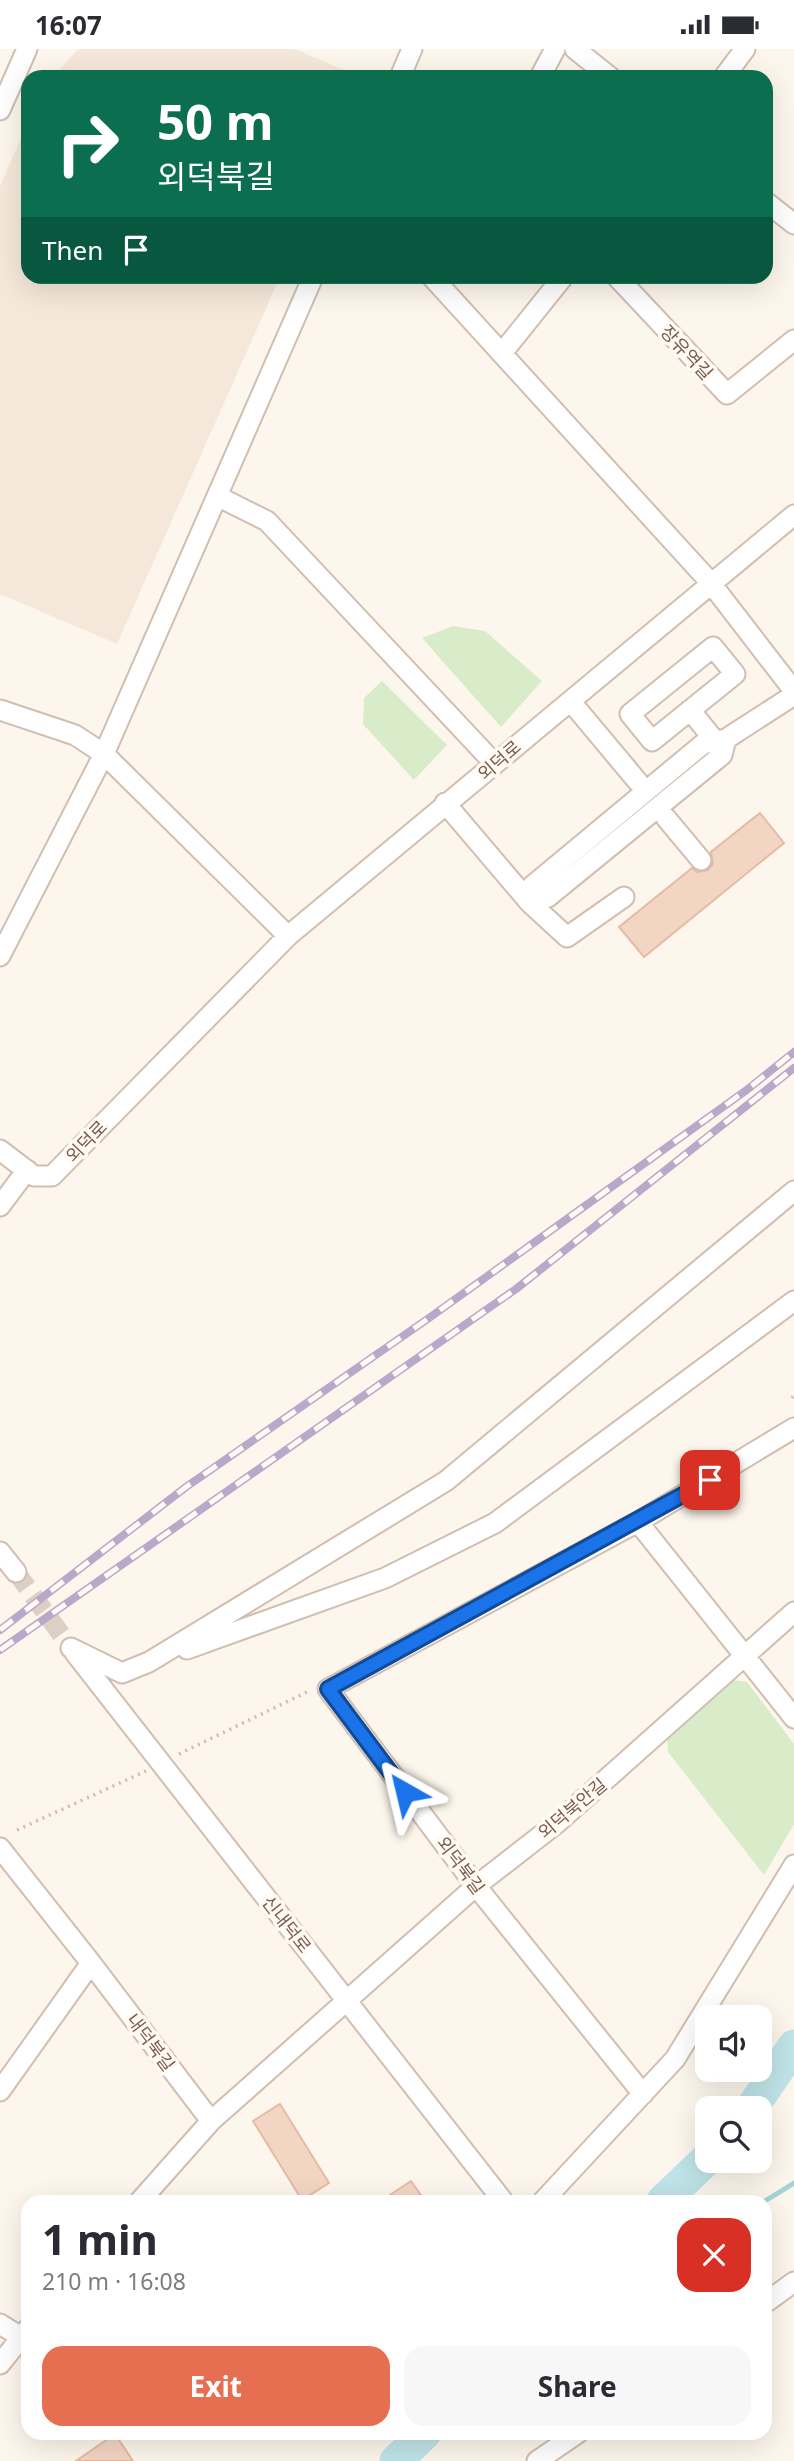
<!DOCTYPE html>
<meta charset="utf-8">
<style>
:root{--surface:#fff;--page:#f7f7f7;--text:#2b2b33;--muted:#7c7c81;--accent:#e76f51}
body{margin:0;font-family:"Noto Sans","Noto Sans KR",sans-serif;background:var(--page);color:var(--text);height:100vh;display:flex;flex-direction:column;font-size:26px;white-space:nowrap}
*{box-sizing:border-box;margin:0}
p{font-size:23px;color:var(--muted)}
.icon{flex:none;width:38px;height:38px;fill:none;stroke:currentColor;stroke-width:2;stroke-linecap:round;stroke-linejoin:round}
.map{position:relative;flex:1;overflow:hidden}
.sheet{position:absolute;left:21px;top:2146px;width:751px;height:245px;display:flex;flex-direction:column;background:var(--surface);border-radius:21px;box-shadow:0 7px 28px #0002}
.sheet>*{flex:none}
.guide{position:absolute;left:21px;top:21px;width:752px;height:214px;border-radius:21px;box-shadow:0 7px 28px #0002;background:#0b6e4f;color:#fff;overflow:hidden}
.controls{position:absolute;left:695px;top:1956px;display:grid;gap:14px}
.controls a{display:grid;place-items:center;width:77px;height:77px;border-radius:14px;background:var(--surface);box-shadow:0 7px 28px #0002;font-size:35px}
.pin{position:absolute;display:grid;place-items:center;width:60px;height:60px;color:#fff;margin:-30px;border-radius:14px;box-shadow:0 4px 10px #0006}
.me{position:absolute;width:77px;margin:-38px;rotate:323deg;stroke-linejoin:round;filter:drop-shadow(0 0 5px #0008)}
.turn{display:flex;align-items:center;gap:24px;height:147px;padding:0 21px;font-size:32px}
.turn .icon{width:91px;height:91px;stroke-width:2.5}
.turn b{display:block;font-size:49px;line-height:60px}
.then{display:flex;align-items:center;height:66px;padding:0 21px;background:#0003;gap:14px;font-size:26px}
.round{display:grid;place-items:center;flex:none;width:74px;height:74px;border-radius:21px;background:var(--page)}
.summary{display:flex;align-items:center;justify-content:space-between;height:119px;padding:0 21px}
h1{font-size:42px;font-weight:700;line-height:52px}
.action{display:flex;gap:14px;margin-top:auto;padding:14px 21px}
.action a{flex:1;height:80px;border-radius:21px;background:var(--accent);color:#fff;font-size:28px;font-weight:700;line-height:80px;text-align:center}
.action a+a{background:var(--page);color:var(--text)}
.status{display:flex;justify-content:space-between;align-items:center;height:49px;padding:0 35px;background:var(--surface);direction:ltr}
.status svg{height:19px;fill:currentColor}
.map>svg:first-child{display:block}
.residential{fill:#f5e8da}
.green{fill:#d8ecc9}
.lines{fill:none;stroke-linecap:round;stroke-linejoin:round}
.stream{stroke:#a5d3da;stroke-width:5}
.river{stroke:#bfe3e8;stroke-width:33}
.building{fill:#f3d5c3;stroke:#e6bba3;stroke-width:2}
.minor-tunnel{stroke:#dcd0c4;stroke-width:19;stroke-dasharray:19 10;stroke-linecap:butt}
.minor-casing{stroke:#d1beb0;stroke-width:23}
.path{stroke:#d9b8a5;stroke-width:3.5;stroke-dasharray:2 5;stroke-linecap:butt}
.minor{stroke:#fff;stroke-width:19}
.rail-casing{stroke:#b9a8c9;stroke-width:8}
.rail{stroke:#fffaf3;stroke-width:5;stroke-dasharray:16;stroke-linecap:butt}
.route-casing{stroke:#114b97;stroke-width:18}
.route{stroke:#1a73e8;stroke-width:12}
.labels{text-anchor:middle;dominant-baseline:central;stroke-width:7;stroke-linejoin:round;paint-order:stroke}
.street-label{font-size:18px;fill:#7a5c4d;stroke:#fffaf3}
</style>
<div class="status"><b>16:07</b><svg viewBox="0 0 49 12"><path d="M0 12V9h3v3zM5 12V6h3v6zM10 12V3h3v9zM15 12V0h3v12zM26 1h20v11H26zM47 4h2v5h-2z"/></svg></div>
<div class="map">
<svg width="794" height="2412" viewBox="0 0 794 2412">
<rect width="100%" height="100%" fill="#fdf6ec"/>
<path class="residential" d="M78,0H295L360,28H53Z
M28,73V228H280L117,595L0,545V137Z"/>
<path class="green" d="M453,577L485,582L542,632L501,678L422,589Z
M382,632L447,696L414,731L363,675L364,649Z
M733,1631L747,1633L794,1695V1775L764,1826L668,1703L667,1687Z"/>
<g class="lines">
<path class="stream" d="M765,2152L794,2134"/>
<path class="river" d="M751,2060L794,1997
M663,2152L707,2110
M396,2412L425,2384"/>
</g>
<path class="building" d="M760,764L784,794L644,908L619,878L692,819L697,823L708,821L713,815L711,803Z
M280,2055L329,2134L302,2151L253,2072Z
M411,2132L425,2152H381Z
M115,2385L133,2412H76Z"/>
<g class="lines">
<path class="minor-tunnel" d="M16,1523L71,1599"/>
<g class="minor-casing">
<path id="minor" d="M575,0L610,28
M400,28L412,0
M540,28L555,0
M724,28L745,0
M0,61L27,0
M766,153L794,175
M432,228L710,533L794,642
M617,228L727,345L794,291
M502,304L563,228
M217,447L267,472L494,714
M713,598L735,625L652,692L630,665Z
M577,660L638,733
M0,661L75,686L104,705L288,887
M690,661L715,692
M445,754L530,854L548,848L722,706L726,690
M666,769L701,811
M624,848L567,888L530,854L532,837L703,695L726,690L794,646
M0,907L104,705L313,228
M0,1101L34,1127H52L288,887L794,466
M0,1157L27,1121
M638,1473L794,1669
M0,1503L16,1523
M71,1599L122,1624L149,1613L446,1432L794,1142
M187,1600L385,1529L495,1474L794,1252
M75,1604L503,2152
M0,1799L91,1914L0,2042
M91,1914L211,2072
M643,2045L476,1837L328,1640L638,1473L794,1379
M140,2152L211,2072L476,1837L557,1774L794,1563
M543,2152L675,2010L794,1816
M765,2254L794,2233
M0,2275L21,2288
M0,2315L28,2280
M537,2412L578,2384"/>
</g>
<path class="path" d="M792,1349L794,1346
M179,1705L307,1643
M17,1781L146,1722"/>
<use href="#minor" class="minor"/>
<g class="rail-casing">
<path id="rail" d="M0,1581L186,1438L429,1269L748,1040L794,1003
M0,1601L516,1240L794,1019"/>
</g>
<use href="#rail" class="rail"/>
</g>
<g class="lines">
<g class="route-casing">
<path id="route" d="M405,1743L328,1640L710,1431"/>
</g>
<use href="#route" class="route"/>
</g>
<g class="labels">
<g class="street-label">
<text transform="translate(687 303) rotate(47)">장유역길</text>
<text transform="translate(499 711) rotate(-41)">외덕로</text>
<text transform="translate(86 1092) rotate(-46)">외덕로</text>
<text transform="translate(572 1759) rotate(-40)">외덕북안길</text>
<text transform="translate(461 1816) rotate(53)">외덕북길</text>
<text transform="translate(287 1875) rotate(52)">신내덕로</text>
<text transform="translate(151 1993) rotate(53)">내덕북길</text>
</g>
</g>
</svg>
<div class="controls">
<a><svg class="icon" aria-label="sound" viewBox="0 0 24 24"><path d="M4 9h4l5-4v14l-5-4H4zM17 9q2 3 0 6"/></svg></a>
<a><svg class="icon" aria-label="search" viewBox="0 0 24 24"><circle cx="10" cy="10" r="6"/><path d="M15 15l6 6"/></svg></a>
</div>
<div class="pin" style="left:710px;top:1431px;background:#d93025"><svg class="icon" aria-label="arrive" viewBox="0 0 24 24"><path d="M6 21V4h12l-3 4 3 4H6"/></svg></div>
<svg class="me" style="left:405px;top:1743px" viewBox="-20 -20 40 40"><path d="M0-17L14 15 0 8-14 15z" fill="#1a73e8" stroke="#fff" stroke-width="4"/></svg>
<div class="guide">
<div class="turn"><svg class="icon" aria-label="right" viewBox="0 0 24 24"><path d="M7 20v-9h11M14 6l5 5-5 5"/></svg><div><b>50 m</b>외덕북길</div></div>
<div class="then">Then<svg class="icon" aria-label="arrive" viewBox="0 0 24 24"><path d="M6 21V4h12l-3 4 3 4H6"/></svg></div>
</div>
<section class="sheet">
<div class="summary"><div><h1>1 min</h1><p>210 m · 16:08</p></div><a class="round" style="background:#d93025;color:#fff"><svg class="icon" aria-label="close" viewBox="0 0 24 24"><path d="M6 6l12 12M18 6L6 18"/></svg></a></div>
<div class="action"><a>Exit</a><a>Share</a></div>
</section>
</div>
